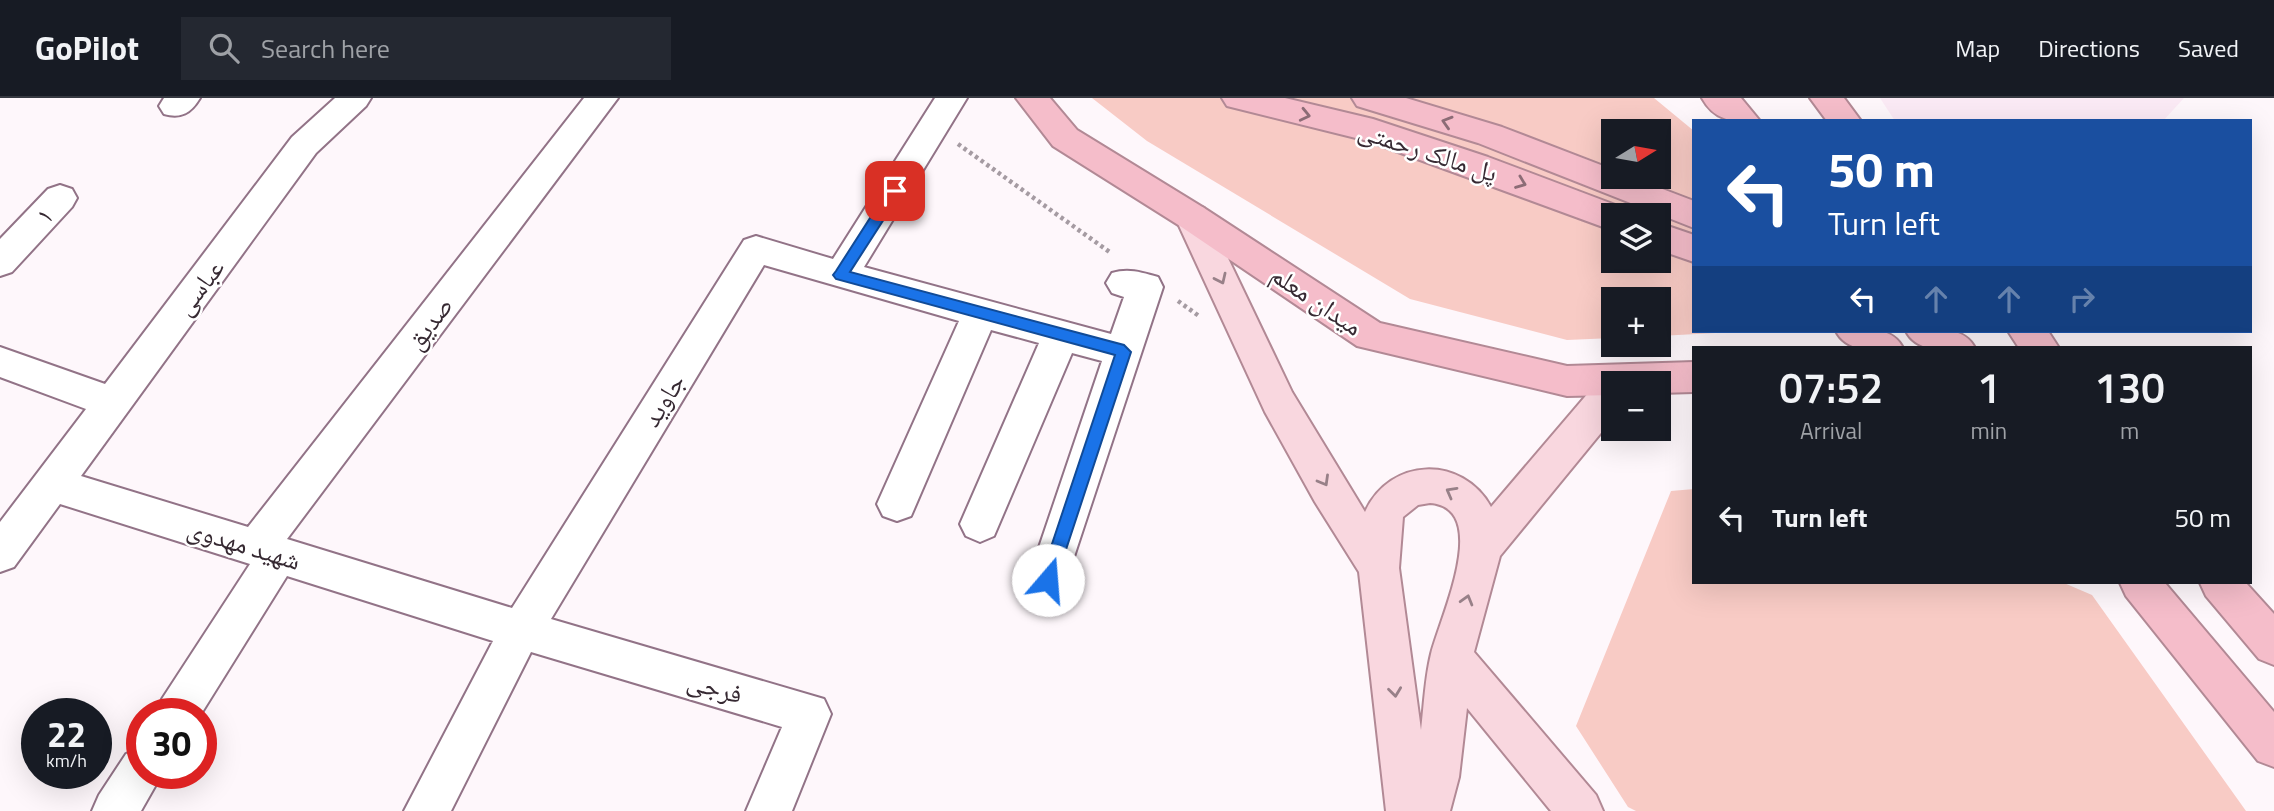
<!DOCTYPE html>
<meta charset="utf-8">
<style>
:root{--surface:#171b24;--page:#242831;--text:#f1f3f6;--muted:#9ea1a6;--line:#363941}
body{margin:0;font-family:"Titillium Web","Noto Naskh Arabic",sans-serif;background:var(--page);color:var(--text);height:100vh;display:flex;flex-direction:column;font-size:26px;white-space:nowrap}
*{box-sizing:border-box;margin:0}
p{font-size:23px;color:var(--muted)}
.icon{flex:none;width:38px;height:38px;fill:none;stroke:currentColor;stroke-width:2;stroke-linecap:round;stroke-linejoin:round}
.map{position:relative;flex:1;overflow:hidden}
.panel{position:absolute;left:1692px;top:248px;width:560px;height:238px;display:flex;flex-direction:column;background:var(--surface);border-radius:0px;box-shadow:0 7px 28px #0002}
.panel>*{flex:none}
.guide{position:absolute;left:1692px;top:21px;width:560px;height:214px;border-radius:0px;box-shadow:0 7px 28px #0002;background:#1a4fa0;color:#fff;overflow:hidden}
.needle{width:46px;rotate:79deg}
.fabs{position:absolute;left:1601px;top:21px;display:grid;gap:14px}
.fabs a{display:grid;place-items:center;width:70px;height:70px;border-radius:0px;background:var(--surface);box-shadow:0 7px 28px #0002;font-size:35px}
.speed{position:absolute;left:21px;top:600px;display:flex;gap:14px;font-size:35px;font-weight:700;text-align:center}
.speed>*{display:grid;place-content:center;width:91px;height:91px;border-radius:50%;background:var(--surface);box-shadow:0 7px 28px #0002;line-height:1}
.speed small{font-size:18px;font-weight:400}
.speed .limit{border:10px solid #d22;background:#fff;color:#111}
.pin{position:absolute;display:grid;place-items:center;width:60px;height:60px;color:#fff;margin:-30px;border-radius:14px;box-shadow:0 4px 10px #0006}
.me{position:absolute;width:77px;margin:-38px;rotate:18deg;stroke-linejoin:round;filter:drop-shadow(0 0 5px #0008)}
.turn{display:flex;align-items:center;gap:24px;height:147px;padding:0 21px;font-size:32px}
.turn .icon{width:91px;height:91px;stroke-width:2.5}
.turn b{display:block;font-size:49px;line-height:60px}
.lanes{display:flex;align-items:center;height:66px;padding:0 21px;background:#0003;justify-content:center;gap:35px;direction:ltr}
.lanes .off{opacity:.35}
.eta{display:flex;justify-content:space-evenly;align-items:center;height:119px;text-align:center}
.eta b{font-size:42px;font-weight:600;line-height:49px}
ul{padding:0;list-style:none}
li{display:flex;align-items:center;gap:21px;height:105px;padding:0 21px}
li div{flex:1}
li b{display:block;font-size:26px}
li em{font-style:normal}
header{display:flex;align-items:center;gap:42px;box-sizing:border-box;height:98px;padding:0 35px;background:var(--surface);border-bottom:2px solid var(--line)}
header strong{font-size:33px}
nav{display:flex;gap:38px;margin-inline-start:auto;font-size:24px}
.search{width:490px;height:63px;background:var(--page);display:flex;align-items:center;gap:18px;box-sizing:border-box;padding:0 24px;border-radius:0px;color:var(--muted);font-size:26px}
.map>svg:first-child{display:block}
.built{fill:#fbeaf5}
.green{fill:#f8cbc5;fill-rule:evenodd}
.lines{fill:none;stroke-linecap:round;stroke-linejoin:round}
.minor-casing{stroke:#927387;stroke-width:4}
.major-casing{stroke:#b28995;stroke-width:4}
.highway-casing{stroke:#b28995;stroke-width:4}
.path{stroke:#a59ba2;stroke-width:4.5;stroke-dasharray:3.5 3.5;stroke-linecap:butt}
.minor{fill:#fff;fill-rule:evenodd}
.major{fill:#f9d7df;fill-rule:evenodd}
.highway{fill:#f5bdca;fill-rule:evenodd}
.oneway{stroke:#8c6c76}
.oneway2{stroke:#988088}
.route{fill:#1a73e8;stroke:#114b97;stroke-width:2}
.labels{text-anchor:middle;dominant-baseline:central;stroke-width:5;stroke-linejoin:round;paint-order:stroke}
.street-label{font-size:26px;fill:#362932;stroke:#fff}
</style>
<header>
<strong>GoPilot</strong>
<div class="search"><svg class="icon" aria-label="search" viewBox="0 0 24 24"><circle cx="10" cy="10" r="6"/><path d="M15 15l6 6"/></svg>Search here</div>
<nav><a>Map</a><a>Directions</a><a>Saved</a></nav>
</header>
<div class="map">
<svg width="2274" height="713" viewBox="0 0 2274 713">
<rect width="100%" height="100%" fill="#fef7fb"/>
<path class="built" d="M1880,0H2184L2163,23H1895Z"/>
<path class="green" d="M1092,0H1654L1694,33V233H1753L1659,238V201H1614L1613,240L1567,242L1410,201L1147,43ZM1614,33H1659V79H1614ZM1614,117H1659V163H1614Z
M1694,391V485H2064L2092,497L2246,713H1636L1628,709L1576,628L1671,393Z"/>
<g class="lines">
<g class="minor-casing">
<path id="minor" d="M164,0H200C191,15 181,21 164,16L159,8Z
M335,0H371L366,8L316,55L81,378L248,429L584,0H618L287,441L512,510L744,142L756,138L833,161L935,0H967L864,169L1111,236L1124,199L1112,195L1106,185L1112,175C1128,170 1141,174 1158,179L1163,189L1062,495L1048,501L1034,495L1028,482L1102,263L1072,255L994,438L980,444L966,438L960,426L1039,245L991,232L911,418L897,423L883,418L877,406L959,223L764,167L551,521L824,601L831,616L792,713H746L782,629L531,554L451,713H404L493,543L287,478L201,616H155L162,601L250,466L60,406L14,469L0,474V424L86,311L0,279V249L105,286L292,39Z
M60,87L72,91L77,100L72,109L12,174L0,178V141L48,91Z
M142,649V676H162L141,713H92L99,697L126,656Z"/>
</g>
<g class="major-casing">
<path id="major" d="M1192,106L1204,110L1292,294L1365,414C1390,359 1462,357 1491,409L1601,280L1614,276L1627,280L1630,285H1614V319L1500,458L1474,554L1596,697L1603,713H1551L1467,610L1459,679L1450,713H1386L1359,474L1315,404L1265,314L1175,119L1180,110ZM1430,405C1493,410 1439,522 1431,556C1425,580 1424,607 1421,632L1399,470L1403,419L1418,407Z"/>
</g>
<g class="highway-casing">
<path id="highway" d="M1016,0H1050L1077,32L1204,110L1380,225L1567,268L1694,264V294L1659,295V285H1614V297L1567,298L1357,248L1180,128L1053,48Z
M1222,0H1285L1373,21L1488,59L1626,111L1630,117H1614V133L1368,43L1227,8Z
M1352,0H1406L1502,29L1614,72V79H1631L1694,103V130L1478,45L1357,8Z
M1702,0H1741L1760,23C1734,23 1716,25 1702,0Z
M1810,0H1844L1861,23H1827Z
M1659,125L1694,137V164L1659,152Z
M1836,233C1860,232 1891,226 1903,250C1880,251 1848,257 1836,233Z
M1906,233C1930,232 1963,226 1975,250C1951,251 1918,257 1906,233Z
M2008,233H2048L2059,250H2019Z
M2120,485H2165L2274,614V669L2258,663L2126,498Z
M2200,485H2246L2274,516V567L2259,561L2206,498Z"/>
</g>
<path class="path" d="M958,46L1111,155
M1178,203L1199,218"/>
<use href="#minor" class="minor"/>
<use href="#major" class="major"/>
<use href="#highway" class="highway"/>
</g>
<defs><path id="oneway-chevron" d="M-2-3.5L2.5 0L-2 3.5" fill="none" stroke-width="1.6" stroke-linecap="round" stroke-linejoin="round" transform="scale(1.75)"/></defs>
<g class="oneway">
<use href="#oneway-chevron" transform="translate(1305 17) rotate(13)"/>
<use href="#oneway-chevron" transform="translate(1447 24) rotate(-163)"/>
<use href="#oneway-chevron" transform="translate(1521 85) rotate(21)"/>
</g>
<g class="oneway2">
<use href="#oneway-chevron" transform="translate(1221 181) rotate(65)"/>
<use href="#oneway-chevron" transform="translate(1324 383) rotate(60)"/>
<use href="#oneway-chevron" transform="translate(1451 394) rotate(-151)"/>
<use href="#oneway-chevron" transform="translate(1467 502) rotate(-74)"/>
<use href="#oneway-chevron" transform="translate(1395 594) rotate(83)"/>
</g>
<path class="route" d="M895,88L902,93L850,174L1124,247L1131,254L1054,488L1048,490L1042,488L1040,482L1115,257L836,181L833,177L836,173L890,89Z"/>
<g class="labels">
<g class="street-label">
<text transform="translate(1428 53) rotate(18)">پل مالک رحمتی</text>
<text transform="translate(44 117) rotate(-47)">۱</text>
<text transform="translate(199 189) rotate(-53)">عباسی</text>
<text transform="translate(1317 202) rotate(34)">میدان معلم</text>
<text transform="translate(429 225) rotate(-53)">صدیق</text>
<text transform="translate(663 302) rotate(-58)">جاوید</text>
<text transform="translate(244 446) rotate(17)">شهید مهدوی</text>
<text transform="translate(715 589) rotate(16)">فرجی</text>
</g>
</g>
</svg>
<div class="fabs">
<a><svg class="needle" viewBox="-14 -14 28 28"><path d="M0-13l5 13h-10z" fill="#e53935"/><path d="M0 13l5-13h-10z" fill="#9ea1a6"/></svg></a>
<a><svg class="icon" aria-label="layers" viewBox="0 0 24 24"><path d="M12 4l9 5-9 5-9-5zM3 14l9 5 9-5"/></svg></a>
<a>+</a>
<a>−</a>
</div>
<div class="speed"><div>22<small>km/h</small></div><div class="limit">30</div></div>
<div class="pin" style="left:895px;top:93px;background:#d93025"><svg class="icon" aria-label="arrive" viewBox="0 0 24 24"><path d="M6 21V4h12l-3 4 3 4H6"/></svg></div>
<svg class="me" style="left:1048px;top:482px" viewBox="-20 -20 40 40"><circle r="19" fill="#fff"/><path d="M0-13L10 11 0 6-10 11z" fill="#1a73e8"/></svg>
<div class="guide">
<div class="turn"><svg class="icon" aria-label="left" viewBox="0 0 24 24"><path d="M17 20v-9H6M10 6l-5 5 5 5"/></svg><div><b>50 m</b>Turn left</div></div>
<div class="lanes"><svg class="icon" aria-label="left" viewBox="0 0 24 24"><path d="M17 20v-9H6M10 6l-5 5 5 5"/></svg><svg class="icon off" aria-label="ahead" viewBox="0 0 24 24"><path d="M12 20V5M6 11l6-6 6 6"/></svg><svg class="icon off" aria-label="ahead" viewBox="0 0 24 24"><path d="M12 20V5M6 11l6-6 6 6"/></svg><svg class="icon off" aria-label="right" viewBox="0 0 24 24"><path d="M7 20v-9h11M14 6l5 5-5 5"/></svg></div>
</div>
<section class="panel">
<div class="eta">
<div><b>07:52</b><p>Arrival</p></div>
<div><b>1</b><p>min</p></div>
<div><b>130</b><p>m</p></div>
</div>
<ul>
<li><svg class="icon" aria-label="left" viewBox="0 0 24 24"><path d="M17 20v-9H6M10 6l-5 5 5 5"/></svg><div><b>Turn left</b></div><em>50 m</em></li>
</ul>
</section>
</div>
